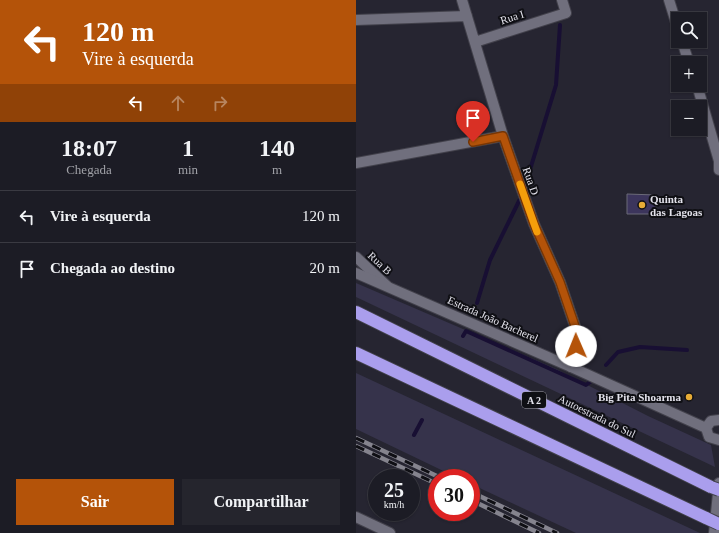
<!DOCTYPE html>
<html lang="pt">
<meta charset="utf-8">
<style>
:root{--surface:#1c1c25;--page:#25252d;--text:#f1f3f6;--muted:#a0a1a7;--line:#3a3a42;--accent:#b45309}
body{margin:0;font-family:Georgia,serif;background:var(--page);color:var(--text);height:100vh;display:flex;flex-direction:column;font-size:15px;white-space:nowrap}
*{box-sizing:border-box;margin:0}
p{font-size:13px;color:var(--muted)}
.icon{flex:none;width:22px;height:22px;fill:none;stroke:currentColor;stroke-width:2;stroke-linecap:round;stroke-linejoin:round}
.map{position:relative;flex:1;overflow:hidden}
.side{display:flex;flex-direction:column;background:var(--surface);width:356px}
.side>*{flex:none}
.guide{background:#b45309;color:#fff;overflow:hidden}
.fabs{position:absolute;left:315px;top:12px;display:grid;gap:8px}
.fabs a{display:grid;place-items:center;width:36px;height:36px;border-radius:0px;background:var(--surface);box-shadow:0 1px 3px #0004,0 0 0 1px var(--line);font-size:20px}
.speed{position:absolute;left:12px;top:469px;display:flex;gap:8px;font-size:20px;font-weight:700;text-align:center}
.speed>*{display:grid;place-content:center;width:52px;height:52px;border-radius:50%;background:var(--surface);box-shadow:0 1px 3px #0004,0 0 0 1px var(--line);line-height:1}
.speed small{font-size:10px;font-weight:400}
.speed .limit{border:6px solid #d22;background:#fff;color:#111}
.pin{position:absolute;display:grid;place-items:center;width:34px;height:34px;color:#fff;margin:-41px -17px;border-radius:50% 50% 50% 0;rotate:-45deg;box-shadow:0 0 4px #0007}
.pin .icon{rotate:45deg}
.me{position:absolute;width:44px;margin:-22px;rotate:359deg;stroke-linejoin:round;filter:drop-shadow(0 0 3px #0008)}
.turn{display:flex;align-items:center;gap:14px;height:84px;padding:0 16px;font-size:18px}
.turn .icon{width:52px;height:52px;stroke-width:2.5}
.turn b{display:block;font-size:28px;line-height:34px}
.lanes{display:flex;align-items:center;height:38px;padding:0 16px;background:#0003;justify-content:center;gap:20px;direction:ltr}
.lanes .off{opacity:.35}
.eta{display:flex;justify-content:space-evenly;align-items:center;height:68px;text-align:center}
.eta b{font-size:24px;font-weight:600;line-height:28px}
.cta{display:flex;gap:8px;margin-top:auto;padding:8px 16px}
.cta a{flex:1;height:46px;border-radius:0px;background:var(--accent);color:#fff;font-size:16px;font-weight:600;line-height:46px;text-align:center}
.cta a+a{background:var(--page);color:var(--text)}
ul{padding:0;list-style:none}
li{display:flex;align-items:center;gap:12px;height:52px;padding:0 16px;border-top:1px solid var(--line)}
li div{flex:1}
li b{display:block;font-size:15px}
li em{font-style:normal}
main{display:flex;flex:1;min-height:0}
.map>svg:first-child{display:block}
.green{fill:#36334b}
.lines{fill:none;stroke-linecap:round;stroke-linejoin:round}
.stream{stroke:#180f33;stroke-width:4}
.building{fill:#3c355c;stroke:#6b6a78}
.minor-casing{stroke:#42414b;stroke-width:12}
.tertiary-casing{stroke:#42414b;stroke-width:12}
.motorway-casing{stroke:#42414b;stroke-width:14}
.minor{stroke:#706f7d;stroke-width:10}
.tertiary{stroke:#706f7d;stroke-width:10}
.motorway{stroke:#aa9eed;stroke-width:12}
.rail-casing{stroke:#85848e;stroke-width:4.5}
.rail{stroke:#0f0f14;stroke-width:3;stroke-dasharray:9;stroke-linecap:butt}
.motorway-bridge-casing{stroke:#42414b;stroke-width:14;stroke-linecap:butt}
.motorway-bridge{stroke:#aa9eed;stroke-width:12}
.route-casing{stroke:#753606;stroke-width:10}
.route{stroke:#b45309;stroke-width:7}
.slow{stroke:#f59e0b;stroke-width:7}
.poi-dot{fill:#e7ac36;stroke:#0f0f14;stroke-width:1.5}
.labels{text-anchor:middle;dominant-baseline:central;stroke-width:4;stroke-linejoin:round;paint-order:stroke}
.shield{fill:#0f0f14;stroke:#a3a3aa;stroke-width:1}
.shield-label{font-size:10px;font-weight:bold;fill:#e3e2eb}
.street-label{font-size:11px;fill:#e3e2eb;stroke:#0f0f14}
.poi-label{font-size:11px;font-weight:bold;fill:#e3e2eb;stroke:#0f0f14;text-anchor:start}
</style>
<main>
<section class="side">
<div class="guide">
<div class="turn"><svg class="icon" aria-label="left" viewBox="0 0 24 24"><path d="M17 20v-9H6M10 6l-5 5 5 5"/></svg><div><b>120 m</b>Vire à esquerda</div></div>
<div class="lanes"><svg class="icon" aria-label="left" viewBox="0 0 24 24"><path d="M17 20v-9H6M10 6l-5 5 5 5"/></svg><svg class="icon off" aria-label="ahead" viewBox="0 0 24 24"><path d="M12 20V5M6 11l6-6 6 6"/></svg><svg class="icon off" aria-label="right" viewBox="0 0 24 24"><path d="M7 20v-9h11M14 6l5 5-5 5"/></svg></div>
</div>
<div class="eta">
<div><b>18:07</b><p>Chegada</p></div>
<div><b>1</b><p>min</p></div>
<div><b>140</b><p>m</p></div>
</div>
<ul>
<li><svg class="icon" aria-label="left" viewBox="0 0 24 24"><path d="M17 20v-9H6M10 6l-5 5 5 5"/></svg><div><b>Vire à esquerda</b></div><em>120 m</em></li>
<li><svg class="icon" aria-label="arrive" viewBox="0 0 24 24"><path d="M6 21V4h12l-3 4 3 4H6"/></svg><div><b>Chegada ao destino</b></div><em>20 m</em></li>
</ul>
<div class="cta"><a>Sair</a><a>Compartilhar</a></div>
</section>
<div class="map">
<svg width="363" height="533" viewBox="0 0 363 533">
<rect width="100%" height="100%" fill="#262531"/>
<path class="green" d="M0,283L200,369L292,416L355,445L359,467L0,297Z
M0,373L344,533H220L115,484V478H102L0,429Z"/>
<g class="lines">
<path class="stream" d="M173,173L200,85L204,25
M121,303L134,260L164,199
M118,311V315
M107,336L110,331L230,385L234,382
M250,365L262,352L284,347L331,350
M58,435L66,420
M34,512V516"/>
</g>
<path class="building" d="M271,194L300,195V214H271Z"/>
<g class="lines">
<g class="minor-casing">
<path id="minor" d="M106,0L147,136L178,224L204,282L222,335L215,367
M0,20L111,16
M119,42L210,13L206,0
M0,163L147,136
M0,257L31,286
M0,517L34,533"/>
</g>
<g class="tertiary-casing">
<path id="tertiary" d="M313,0L322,29
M326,41L333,63
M341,85L363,161V170
M0,273L215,367L350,428
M363,420L355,421L350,428L353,437L363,440
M358,533L363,483"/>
</g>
<g class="motorway-casing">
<path id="motorway" d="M0,312L355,487
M0,353L350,518"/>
</g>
<use href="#minor" class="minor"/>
<use href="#tertiary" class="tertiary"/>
<use href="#motorway" class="motorway"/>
<g class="rail-casing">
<path id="rail" d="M0,438L85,478
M0,446L81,484
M115,492L201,533
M115,500L183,533"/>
</g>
<use href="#rail" class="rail"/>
<g class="motorway-bridge-casing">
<path id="motorway-bridge" d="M355,487L363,490
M350,518L363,524"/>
</g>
<use href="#motorway-bridge" class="motorway-bridge"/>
</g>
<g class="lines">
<g class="route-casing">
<path id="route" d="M117,142L147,136L178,224L204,282L222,335L220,346"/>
</g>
<use href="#route" class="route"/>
<path class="slow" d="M164,184L181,232"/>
</g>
<g class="poi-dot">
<circle cx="286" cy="205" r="4"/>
<circle cx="333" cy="397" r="4"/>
</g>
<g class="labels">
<rect class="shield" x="166" y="392" width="24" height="16" rx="3"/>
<g class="shield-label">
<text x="178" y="400">A 2</text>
</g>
<g class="street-label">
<text transform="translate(156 17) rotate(-18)">Rua I</text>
<text transform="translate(175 181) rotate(71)">Rua D</text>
<text transform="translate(24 263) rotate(43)">Rua B</text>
<text transform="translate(137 319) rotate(24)">Estrada João Bacherel</text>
<text transform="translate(241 416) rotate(26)">Autoestrada do Sul</text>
</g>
<g class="poi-label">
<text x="294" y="199">Quinta<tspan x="294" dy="13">das Lagoas</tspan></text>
<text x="325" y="397" text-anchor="end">Big Pita Shoarma</text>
</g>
</g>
</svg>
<div class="fabs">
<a><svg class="icon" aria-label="search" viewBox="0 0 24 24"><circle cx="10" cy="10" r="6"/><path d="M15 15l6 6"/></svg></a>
<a>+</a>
<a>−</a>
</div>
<div class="speed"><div>25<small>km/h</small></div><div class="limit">30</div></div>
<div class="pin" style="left:117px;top:142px;background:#d93025"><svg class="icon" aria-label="arrive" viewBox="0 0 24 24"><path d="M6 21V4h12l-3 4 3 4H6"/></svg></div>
<svg class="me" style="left:220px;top:346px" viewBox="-20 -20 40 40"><circle r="19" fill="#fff"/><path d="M0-13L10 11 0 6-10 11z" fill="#b45309"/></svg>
</div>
</main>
